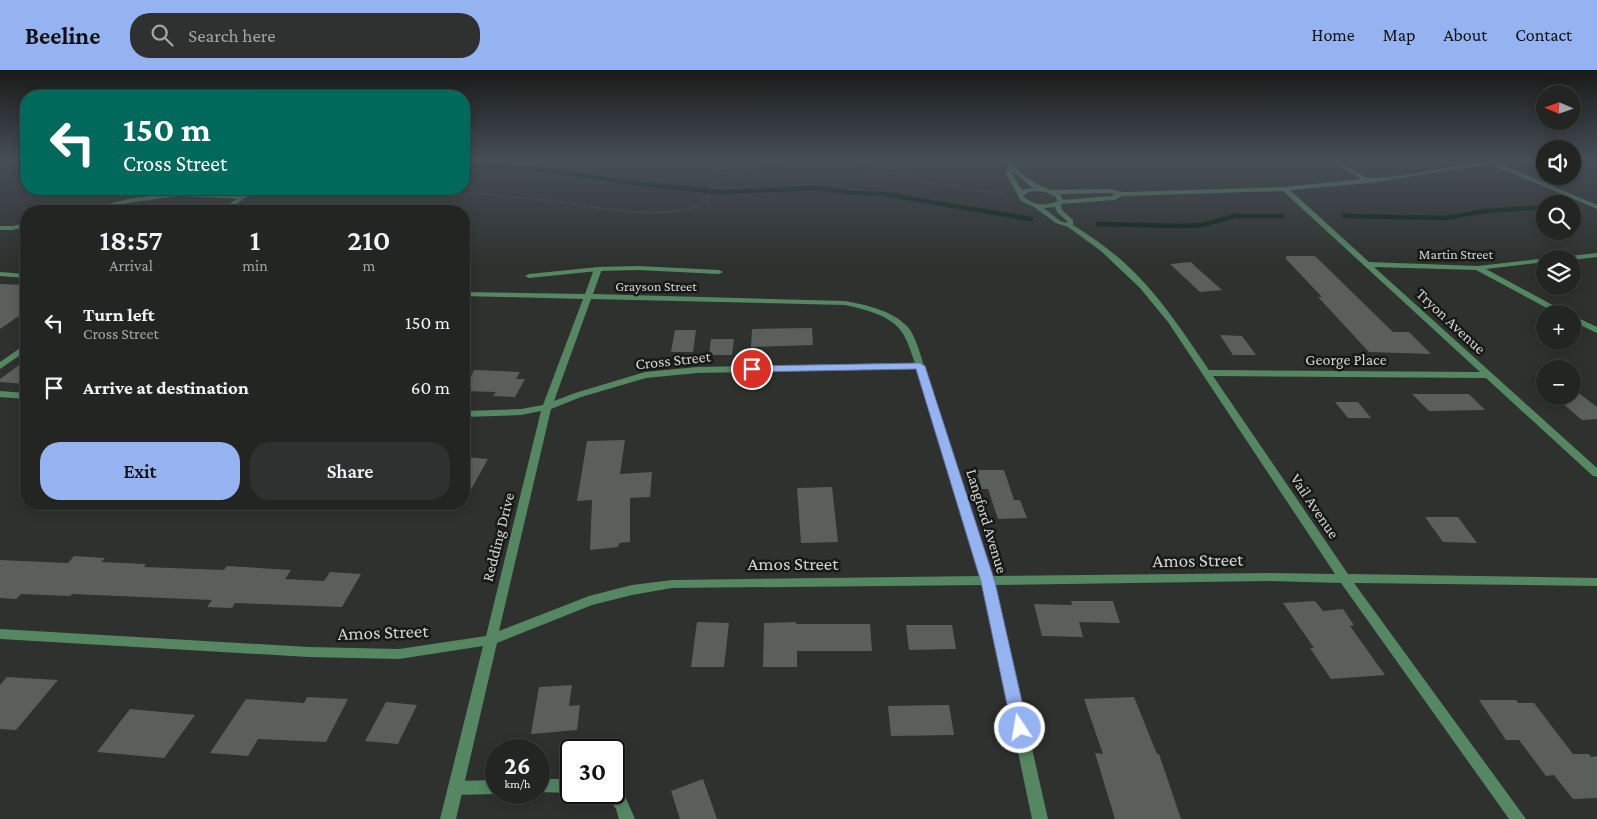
<!DOCTYPE html>
<meta charset="utf-8">
<style>
:root{--surface:#222522;--page:#2e312f;--text:#f1f3f6;--muted:#a2a5a5;--line:#3f4240;--accent:#95b2f1}
body{margin:0;font-family:"Crimson Pro",serif;background:var(--page);color:var(--text);height:100vh;display:flex;flex-direction:column;font-size:19px;white-space:nowrap}
*{box-sizing:border-box;margin:0}
p{font-size:16px;color:var(--muted)}
.icon{flex:none;width:28px;height:28px;fill:none;stroke:currentColor;stroke-width:2;stroke-linecap:round;stroke-linejoin:round}
.map{position:relative;flex:1;overflow:hidden}
.sheet{position:absolute;left:20px;top:135px;width:450px;height:305px;display:flex;flex-direction:column;background:var(--surface);border-radius:20px;box-shadow:0 2px 12px #0003,0 0 0 1px var(--line)}
.sheet>*{flex:none}
.top-card{position:absolute;left:20px;top:20px;width:450px;height:105px;border-radius:20px;box-shadow:0 2px 12px #0003,0 0 0 1px var(--line);background:#00695c;color:#fff;overflow:hidden}
.needle{width:32px;rotate:272deg}
.fabs{position:absolute;left:1536px;top:15px;display:grid;gap:10px}
.fabs a{display:grid;place-items:center;width:45px;height:45px;border-radius:50%;background:var(--surface);box-shadow:0 2px 12px #0003,0 0 0 1px var(--line);font-size:25px}
.speed{position:absolute;left:485px;top:669px;display:flex;gap:10px;font-size:25px;font-weight:700;text-align:center}
.speed>*{display:grid;place-content:center;width:65px;height:65px;border-radius:50%;background:var(--surface);box-shadow:0 2px 12px #0003,0 0 0 1px var(--line);line-height:1}
.speed small{font-size:12px;font-weight:400}
.speed .limit{border:2px solid #111;border-radius:8px;background:#fff;color:#111}
.pin{position:absolute;display:grid;place-items:center;width:42px;height:42px;color:#fff;margin:-21px;border:2px solid #fff;border-radius:50%;box-shadow:0 1px 5px #0007}
.me{position:absolute;width:55px;margin:-28px;rotate:348deg;stroke-linejoin:round;filter:drop-shadow(0 0 4px #0008)}
.turn{display:flex;align-items:center;gap:18px;height:105px;padding:0 20px;font-size:22px}
.turn .icon{width:65px;height:65px;stroke-width:2.5}
.turn b{display:block;font-size:35px;line-height:42px}
.eta{display:flex;justify-content:space-evenly;align-items:center;height:85px;text-align:center}
.eta b{font-size:30px;font-weight:600;line-height:35px}
.button{display:flex;gap:10px;margin-top:auto;padding:10px 20px}
.button a{flex:1;height:58px;border-radius:20px;background:var(--accent);color:#111;font-size:20px;font-weight:600;line-height:58px;text-align:center}
.button a+a{background:var(--page);color:var(--text)}
ul{padding:0;list-style:none}
li{display:flex;align-items:center;gap:15px;height:65px;padding:0 20px}
li div{flex:1}
li b{display:block;font-size:19px}
li em{font-style:normal}
header{display:flex;align-items:center;gap:30px;box-sizing:border-box;height:70px;padding:0 25px;background:var(--accent);color:#111}
header strong{font-size:24px}
nav{display:flex;gap:28px;margin-inline-start:auto;font-size:18px}
.search{width:350px;height:45px;background:var(--page);display:flex;align-items:center;gap:12px;box-sizing:border-box;padding:0 18px;border-radius:20px;color:var(--muted);font-size:19px}
.map>svg:first-child{display:block}
.lines{fill:none;stroke-linecap:round;stroke-linejoin:round}
.stream{stroke:#06200f;stroke-width:4.5}
.building{fill:#5b5f5c}
.path{stroke:#767976;stroke-width:2;stroke-dasharray:0.5 2.5;stroke-linecap:butt}
.service{fill:#548762;fill-rule:evenodd}
.minor{fill:#548762;fill-rule:evenodd}
.tertiary{fill:#548762;fill-rule:evenodd}
.route{fill:#95b2f1;stroke:#61749d}
.labels{text-anchor:middle;dominant-baseline:central;stroke-width:5;stroke-linejoin:round;paint-order:stroke}
.far-street-label{font-size:14px;fill:#d2d4d2;stroke:#171917}
.street-label{font-size:16px;fill:#d2d4d2;stroke:#171917}
.near-street-label{font-size:19px;fill:#d2d4d2;stroke:#171917}
</style>
<header>
<strong>Beeline</strong>
<div class="search"><svg class="icon" aria-label="search" viewBox="0 0 24 24"><circle cx="10" cy="10" r="6"/><path d="M15 15l6 6"/></svg>Search here</div>
<nav><a>Home</a><a>Map</a><a>About</a><a>Contact</a></nav>
</header>
<div class="map">
<svg width="1597" height="749" viewBox="0 0 1597 749">
<rect width="100%" height="100%" fill="#2e312e"/>
<g class="lines">
<path class="stream" d="M464,94L549,100L631,113L720,122L818,118L851,123L883,124L1031,149
M1344,146L1446,148L1485,141L1545,137
M1098,154L1181,156L1202,155L1235,146H1282"/>
</g>
<path class="building" d="M1286,186H1315L1393,262H1409L1431,284L1369,282L1318,227H1322L1285,188H1287Z
M1191,192L1196,197L1222,220L1200,222L1170,194Z
M0,214L26,215V241L0,259Z
M812,258L813,275L751,277L752,259Z
M675,260H696L693,282H671Z
M1220,265L1242,266L1256,285H1233Z
M711,269H734L732,285H709Z
M26,290V314L0,312V309Z
M474,300L520,302L516,309H525L515,327L493,326L496,322L464,321Z
M1572,318L1597,337V349L1582,350L1554,326H1572Z
M1412,324H1469L1485,340L1429,341Z
M1335,332H1358L1371,348H1348Z
M625,370L620,404L652,402L650,427L630,428V472L619,473L618,477L590,480L592,430L577,431L587,371Z
M464,387L488,389L464,432Z
M976,400H1004L1014,430H1020L1027,448L998,449L988,419H982Z
M832,417L838,472L801,473L797,418Z
M1425,447H1458L1477,473L1443,472Z
M74,486L105,488L101,492L146,494L144,497L224,500L227,496L291,500L285,509L324,511L330,502L361,504L342,537L235,533L232,538L207,537L212,530L72,524L70,526L21,524L16,529L0,528V490L68,493Z
M1071,531H1113L1120,553L1079,552L1083,567L1042,566L1034,534L1072,535Z
M1315,531L1323,541L1343,539L1354,555L1350,556L1385,605L1331,609L1310,578H1314L1283,533Z
M697,552L729,553L724,597H691Z
M796,552V554H870L872,581H797V597H763L764,553Z
M906,555H952L956,579L909,580Z
M7,607L58,610L16,660L0,659V615Z
M572,615L569,636L580,635L577,660L531,664L539,617Z
M307,627L348,629L326,672L258,669L248,686L210,683L246,629L304,633Z
M1134,627L1157,684H1159L1181,749H1115L1095,683L1103,684L1084,629Z
M1479,630H1516L1518,633H1534L1573,684H1589L1591,687L1597,686V728L1573,729L1554,705L1546,706L1519,670H1506Z
M386,632L417,635L398,674L365,671Z
M949,635L954,665L891,666L888,636Z
M130,639L195,645L164,688L97,682Z
M703,709L717,749H680L671,721Z"/>
<g class="lines">
<path class="path" d="M842,90L935,114L1008,125
M717,104L720,97L719,90
M426,119C470,123 515,127 559,132C605,138 661,152 706,133L714,106L717,104L813,90"/>
<path class="service" d="M178,122L243,125L246,127L243,129L178,126L128,133L92,141H81L128,129Z
M26,153V157L12,160H0V156H12Z
M638,196L719,200L723,202L719,204L638,200L598,201L529,208L525,206L529,204L598,197Z
M539,709H571L572,722L571,723L538,722Z
M496,710V722H499L496,724L456,725L451,723L449,718L451,713L456,711Z
M614,716L625,726L635,749H619L616,739L604,722H614Z"/>
<path class="minor" d="M1003,90H1009C1020,104 1034,115 1052,120L1109,119L1123,122L1285,117L1361,109L1330,90C1346,90 1358,108 1371,108C1417,107 1462,90 1508,90L1498,93L1597,135V139L1595,138L1490,94L1369,113L1290,120L1369,192L1478,196L1548,188L1545,189V192L1486,199L1569,244H1558L1476,200L1374,197L1597,398V407L1593,406L1486,308L1213,306L1348,504L1597,508V516L1354,513L1526,749H1509L1341,513L1268,511L995,515L1048,749H1032L983,515L672,518L632,525L592,535L497,573L456,749H440L483,576L399,589L309,587L0,569V559L309,577L399,579L486,566L541,341L521,345L464,347V341L521,339L543,335L583,229L464,226V222L585,224L594,199L598,197L602,199L593,224L845,231C866,235 891,240 907,256C916,266 920,284 924,296L992,506L1268,503L1335,504L1168,252L1140,218L1101,181L1068,157L1056,153L1034,137L1021,131L1005,102L1009,97ZM1012,101L1033,118L1022,120L1011,102ZM1035,121L1045,122L1056,127L1057,131C1045,137 1032,135 1023,126L1028,122ZM1283,121L1480,302L1209,300C1179,256 1149,209 1105,177C1095,169 1084,162 1073,155V150L1062,140L1061,134L1114,130L1122,126ZM1109,123L1115,124L1112,126L1063,130L1060,124ZM1055,137L1057,142L1067,151V153L1060,151L1044,138ZM591,229L845,235C863,239 890,245 901,261C908,270 911,283 915,293L697,297L645,302L575,323L554,331ZM916,299L980,506L672,510L632,515L589,526L499,561L551,339L581,327L646,308L697,303Z
M1597,183V187L1572,190L1556,189L1560,187Z
M0,202L26,204V208L0,206Z
M1572,245L1597,257V263L1572,251Z
M0,321L26,323V329L0,327Z"/>
<path class="tertiary" d="M251,119H258L226,141H219Z
M26,274V281L0,299V292Z"/>
</g>
<linearGradient id="sky" x2="0" y2="1"><stop stop-color="#191b19"/><stop offset="0.46" stop-color="#464e57"/><stop offset="1" stop-color="#464e57" stop-opacity="0"/></linearGradient>
<rect width="1597" height="195" fill="url(#sky)"/>
<path class="route" d="M920,293L925,296L995,512L1028,658L1025,663L1020,665L1014,663L1012,658L981,512L916,299L752,302L747,299L752,296Z"/>
<g class="labels">
<g class="far-street-label">
<text x="1456" y="184">Martin Street</text>
<text x="656" y="216">Grayson Street</text>
</g>
<g class="street-label">
<text transform="translate(1451 251) rotate(43)">Tryon Avenue</text>
<text x="1346" y="289">George Place</text>
<text transform="translate(673 290) rotate(-6)">Cross Street</text>
<text transform="translate(1315 436) rotate(56)">Vail Avenue</text>
<text transform="translate(987 451) rotate(73)">Langford Avenue</text>
<text transform="translate(498 467) rotate(-76)">Redding Drive</text>
</g>
<g class="near-street-label">
<text transform="translate(1198 490) rotate(-1)">Amos Street</text>
<text x="793" y="493">Amos Street</text>
<text transform="translate(383 562) rotate(-2)">Amos Street</text>
</g>
</g>
</svg>
<div class="fabs">
<a><svg class="needle" viewBox="-14 -14 28 28"><path d="M0-13l5 13h-10z" fill="#e53935"/><path d="M0 13l5-13h-10z" fill="#a2a5a5"/></svg></a>
<a><svg class="icon" aria-label="sound" viewBox="0 0 24 24"><path d="M4 9h4l5-4v14l-5-4H4zM17 9q2 3 0 6"/></svg></a>
<a><svg class="icon" aria-label="search" viewBox="0 0 24 24"><circle cx="10" cy="10" r="6"/><path d="M15 15l6 6"/></svg></a>
<a><svg class="icon" aria-label="layers" viewBox="0 0 24 24"><path d="M12 4l9 5-9 5-9-5zM3 14l9 5 9-5"/></svg></a>
<a>+</a>
<a>−</a>
</div>
<div class="speed"><div>26<small>km/h</small></div><div class="limit">30</div></div>
<div class="pin" style="left:752px;top:299px;background:#d93025"><svg class="icon" aria-label="arrive" viewBox="0 0 24 24"><path d="M6 21V4h12l-3 4 3 4H6"/></svg></div>
<svg class="me" style="left:1020px;top:658px" viewBox="-20 -20 40 40"><circle r="17" fill="#95b2f1" stroke="#fff" stroke-width="3"/><path d="M0-11L8 9 0 5-8 9z" fill="#fff"/></svg>
<div class="top-card">
<div class="turn"><svg class="icon" aria-label="left" viewBox="0 0 24 24"><path d="M17 20v-9H6M10 6l-5 5 5 5"/></svg><div><b>150 m</b>Cross Street</div></div>
</div>
<section class="sheet">
<div class="eta">
<div><b>18:57</b><p>Arrival</p></div>
<div><b>1</b><p>min</p></div>
<div><b>210</b><p>m</p></div>
</div>
<ul>
<li><svg class="icon" aria-label="left" viewBox="0 0 24 24"><path d="M17 20v-9H6M10 6l-5 5 5 5"/></svg><div><b>Turn left</b><p>Cross Street</p></div><em>150 m</em></li>
<li><svg class="icon" aria-label="arrive" viewBox="0 0 24 24"><path d="M6 21V4h12l-3 4 3 4H6"/></svg><div><b>Arrive at destination</b></div><em>60 m</em></li>
</ul>
<div class="button"><a>Exit</a><a>Share</a></div>
</section>
</div>
